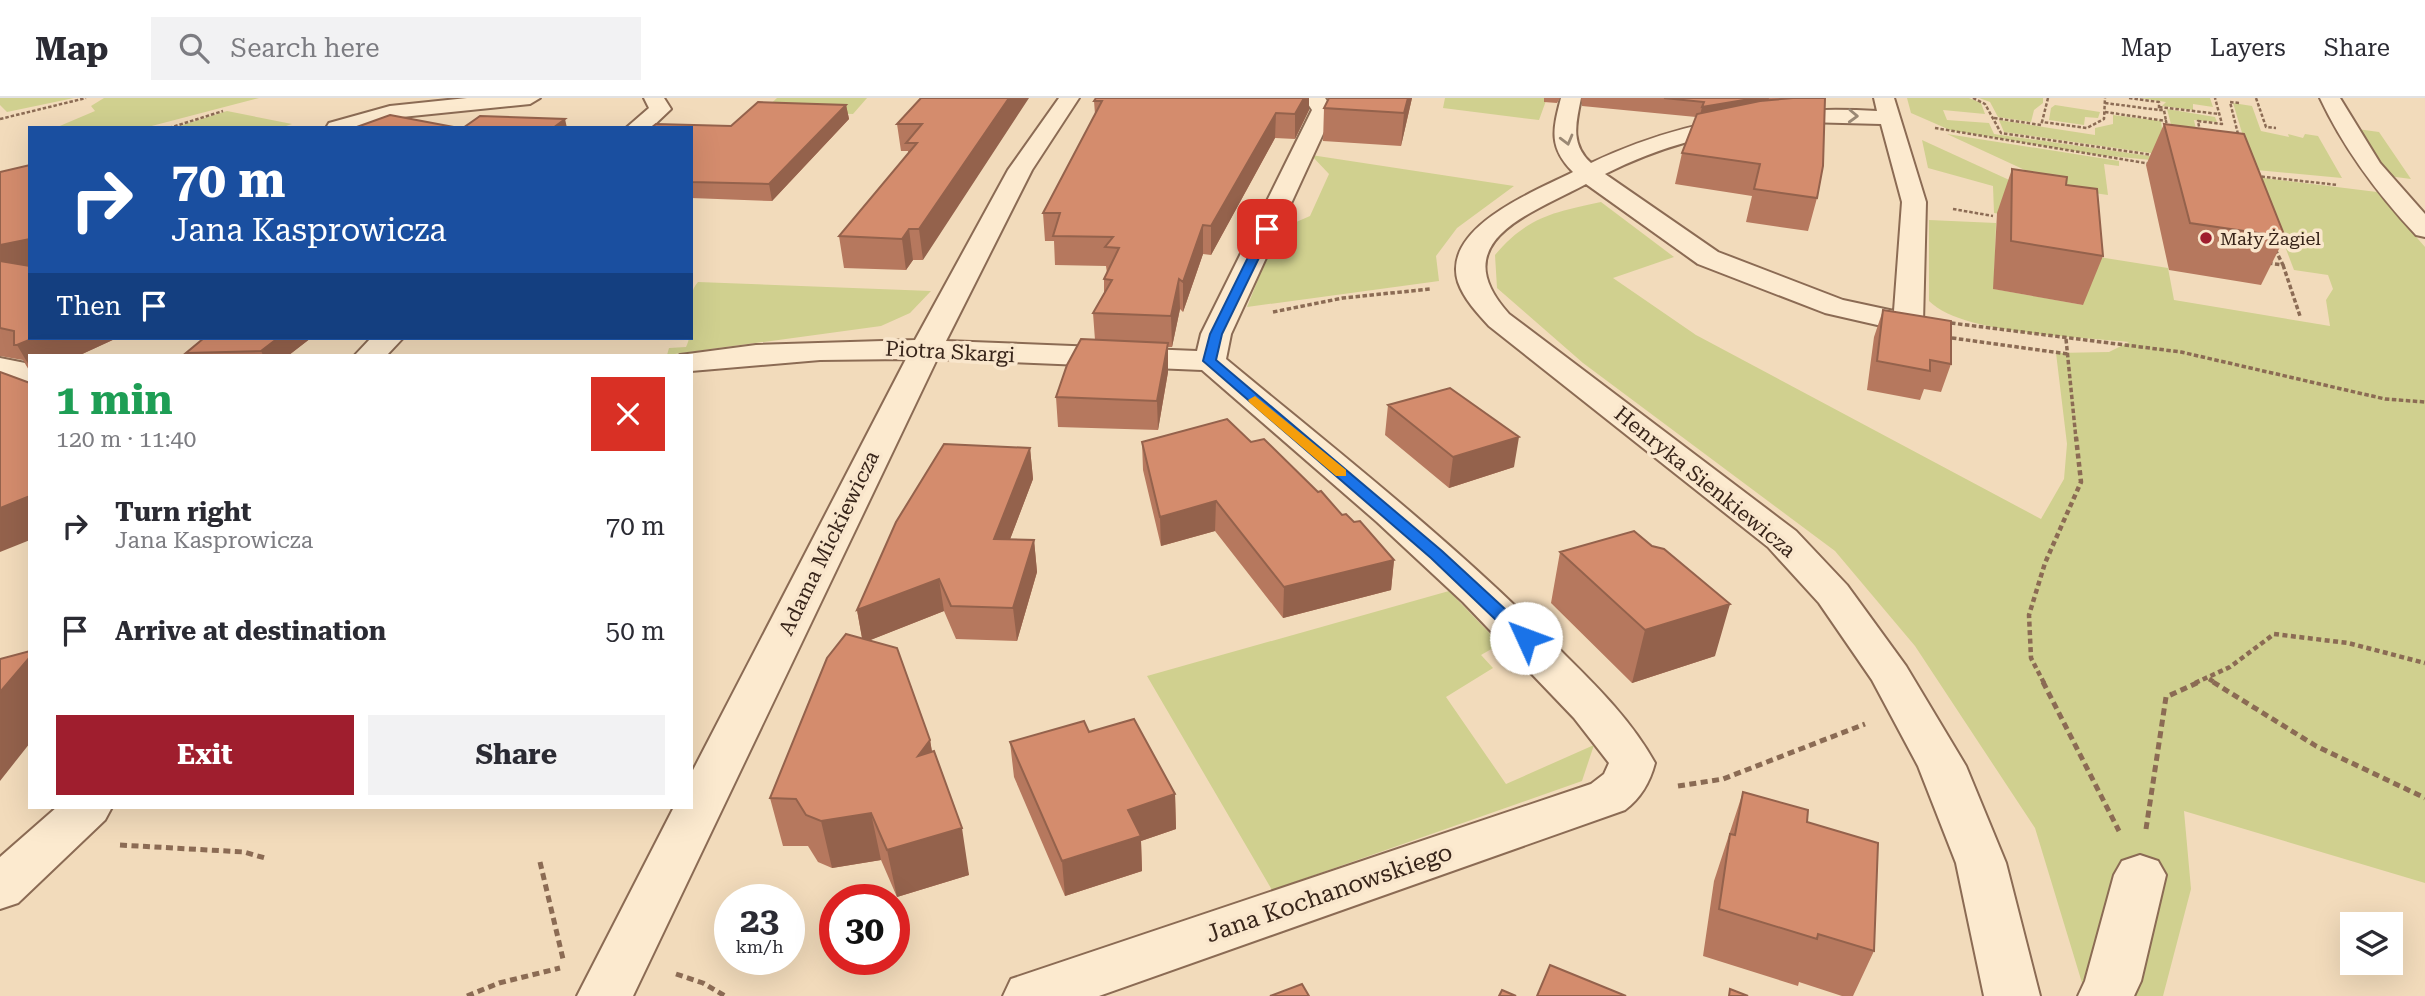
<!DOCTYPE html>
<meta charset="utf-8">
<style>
:root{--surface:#fff;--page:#f2f2f3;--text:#2b2b33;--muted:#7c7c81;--line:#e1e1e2;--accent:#9f1e2e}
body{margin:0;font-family:"Roboto Serif",serif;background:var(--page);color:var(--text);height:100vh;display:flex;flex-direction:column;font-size:26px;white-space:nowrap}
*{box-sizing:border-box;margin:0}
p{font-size:23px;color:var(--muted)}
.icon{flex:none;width:38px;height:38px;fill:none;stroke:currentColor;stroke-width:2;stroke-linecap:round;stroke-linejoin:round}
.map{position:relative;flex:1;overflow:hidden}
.side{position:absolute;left:28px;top:256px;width:665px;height:455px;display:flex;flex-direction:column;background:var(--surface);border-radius:0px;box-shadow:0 7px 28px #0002}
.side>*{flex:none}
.guide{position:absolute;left:28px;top:28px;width:665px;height:214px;border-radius:0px;box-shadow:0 7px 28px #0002;background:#1a4fa0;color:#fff;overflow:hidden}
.buttons{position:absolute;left:2340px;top:814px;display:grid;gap:14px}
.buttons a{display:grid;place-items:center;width:63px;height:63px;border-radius:0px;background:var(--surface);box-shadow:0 7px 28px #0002;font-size:35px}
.speed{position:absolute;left:714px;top:786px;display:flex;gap:14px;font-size:35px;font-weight:700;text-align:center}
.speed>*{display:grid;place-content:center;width:91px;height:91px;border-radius:50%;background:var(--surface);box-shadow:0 7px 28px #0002;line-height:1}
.speed small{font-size:18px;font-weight:400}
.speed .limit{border:10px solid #d22;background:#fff;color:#111}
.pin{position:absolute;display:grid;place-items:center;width:60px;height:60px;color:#fff;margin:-30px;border-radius:14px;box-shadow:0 4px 10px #0006}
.me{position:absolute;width:77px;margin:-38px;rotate:313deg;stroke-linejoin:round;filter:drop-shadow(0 0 5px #0008)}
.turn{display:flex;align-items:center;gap:24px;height:147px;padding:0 28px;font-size:32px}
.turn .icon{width:91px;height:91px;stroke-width:2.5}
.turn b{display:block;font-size:49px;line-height:60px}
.then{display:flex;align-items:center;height:66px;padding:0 28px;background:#0003;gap:14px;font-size:26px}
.round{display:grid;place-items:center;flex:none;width:74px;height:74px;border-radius:0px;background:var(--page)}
.head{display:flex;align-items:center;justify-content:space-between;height:119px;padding:0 28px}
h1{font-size:42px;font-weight:700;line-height:52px;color:#1e9e55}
.primary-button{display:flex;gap:14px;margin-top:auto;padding:14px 28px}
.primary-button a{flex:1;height:80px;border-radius:0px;background:var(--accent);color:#fff;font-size:28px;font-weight:700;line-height:80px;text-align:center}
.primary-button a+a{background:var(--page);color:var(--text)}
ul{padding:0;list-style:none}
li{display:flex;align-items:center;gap:21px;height:105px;padding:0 28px}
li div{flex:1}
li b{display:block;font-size:26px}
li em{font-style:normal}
header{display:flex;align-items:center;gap:42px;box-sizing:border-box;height:98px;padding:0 35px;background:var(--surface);border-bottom:2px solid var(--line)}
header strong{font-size:33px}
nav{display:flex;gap:38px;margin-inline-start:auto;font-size:24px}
.search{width:490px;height:63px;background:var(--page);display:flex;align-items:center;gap:18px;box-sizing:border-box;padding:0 24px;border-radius:0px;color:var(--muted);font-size:26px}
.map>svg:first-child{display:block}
.green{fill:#d0d08f}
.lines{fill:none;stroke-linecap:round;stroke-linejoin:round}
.minor-casing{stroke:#8b6b54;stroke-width:4}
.path-far3{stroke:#8b6b54;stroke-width:2.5;stroke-dasharray:3.5 2;stroke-linecap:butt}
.path-far2{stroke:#8b6b54;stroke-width:3.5;stroke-dasharray:4.5 2.5;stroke-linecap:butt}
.path-far1{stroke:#8b6b54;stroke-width:4.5;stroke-dasharray:5 3.5;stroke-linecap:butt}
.path{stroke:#8b6b54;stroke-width:5;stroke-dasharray:7 4.5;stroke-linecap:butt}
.minor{fill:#fceacf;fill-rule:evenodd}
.wall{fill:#b6785e}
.shaded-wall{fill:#94624c}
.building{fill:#d48c6d;stroke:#94624c;stroke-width:2}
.oneway{stroke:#9a8874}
.route{fill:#1a73e8;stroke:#114b97;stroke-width:2}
.slow{fill:#f59e0b}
.poi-dot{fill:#9f1e2e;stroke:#f9e6cc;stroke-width:2.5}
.labels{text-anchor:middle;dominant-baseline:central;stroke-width:7;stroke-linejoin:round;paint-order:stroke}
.far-poi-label{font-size:18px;fill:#38251a;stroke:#f9e6cc;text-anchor:start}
.street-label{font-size:21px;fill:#38251a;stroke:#f9e6cc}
.near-street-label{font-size:24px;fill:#38251a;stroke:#f9e6cc}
</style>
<header>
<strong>Map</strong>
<div class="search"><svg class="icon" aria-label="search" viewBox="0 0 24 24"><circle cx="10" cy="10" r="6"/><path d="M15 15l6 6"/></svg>Search here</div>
<nav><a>Map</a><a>Layers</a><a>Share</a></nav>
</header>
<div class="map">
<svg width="2425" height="898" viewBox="0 0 2425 898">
<rect width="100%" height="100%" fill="#f2dbbb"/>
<path class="green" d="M0,0H74L7,14L0,7Z
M104,0H259L144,30H55L95,13L91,8Z
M777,0H867L853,16L763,13Z
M1445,0H1547L1539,22L1443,10Z
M1907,0H1969L1981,5L1985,16L1943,12L1947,22L1989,25L1994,36L2192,64L2246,48L2233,5L2252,8L2261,33L2289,39L2288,36L2303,40L2305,36L2318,38L2342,80L2099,57L1950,32L1911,15Z
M1979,0H2043V5L2034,12L2031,24L1998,19L1990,4Z
M2139,0H2210L2213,9L2193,6V12L2162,8L2166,4Z
M2055,7L2100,14L2098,20L2085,19L2084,27L2049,22L2051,10Z
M2167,11L2215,19L2217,24L2194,22L2199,45L2175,42Z
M227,13L292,26L280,30H173Z
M2113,17L2161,23L2164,46L2178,59L2004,34L1999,22L2095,37V30L2113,26Z
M2357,31L2379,34L2411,81L2388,78Z
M1947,36L2119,63V68L2104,66L2108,97L2066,91Z
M1922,42L2018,86L2037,122L1994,115L1993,88L1928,70Z
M1311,57L1514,88L1457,130L1436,158L1439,183L1247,209L1278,132L1310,118L1329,76Z
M2247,78L2377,94L2425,149V785L2184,713L2191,791L2163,898H2086L2035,730L1915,548L1835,453L1583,265L1497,190L1495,157C1527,119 1554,114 1601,104L1674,159L1613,180L1696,237L2041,421L2064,381L2067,346L2056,255L2109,254L2129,244C2079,238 1963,237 1929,203V122L1996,125L1994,191L2083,207L2080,156L2168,170L2174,202L2330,228L2326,202L2333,191L2328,177L2294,172L2286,151L2271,134Z
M698,184L931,193L910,215L881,228L667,257L669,250L686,249C696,230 683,201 698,184Z
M1449,493L1500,546L1481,557L1493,570L1446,599L1506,686L1594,647L1582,683L1272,792L1147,578Z"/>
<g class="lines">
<g class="minor-casing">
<path id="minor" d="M467,0H540L530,6L392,20L361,30H326L329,25L390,8Z
M644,0H664L671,11L651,30H626L649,10Z
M1059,0H1079L1032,72L946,243L1197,253L1201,236L1312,12L1306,3L1308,0H1325L1334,12L1231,236L1226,261C1337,353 1451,442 1552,544C1590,582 1629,618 1655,665C1650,684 1641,700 1625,712L1099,898H1003L1011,881L1591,686L1604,676L1609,665L1574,620L1463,504L1377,424L1202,272L937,261L633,898H577L674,709H691V676L906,261L820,262L691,273V257H680L756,247L915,242L1008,72Z
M1561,0H1581C1576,25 1570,46 1591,65C1681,22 1777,7 1877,13L1874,0H1894L1926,104L1923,225L1918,231L1908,234L1825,215L1698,166L1586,86C1531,116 1443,143 1509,216L1796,433L1847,487L1906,568L1966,668L2006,765L2040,898H1984L1956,765L1918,668L1872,582L1819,505L1768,449L1489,228C1477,215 1464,201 1458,184C1441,129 1536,93 1573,74C1548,49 1553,31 1561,0ZM1804,24L1881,26L1902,104L1894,213L1843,202L1718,154L1605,76C1668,44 1734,29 1804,24Z
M2320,0H2340L2380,65L2425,116V139L2416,137C2377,95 2344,51 2320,0Z
M371,240H403L387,257H355Z
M0,260L30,266V285L0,278Z
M57,709H112L105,722L18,805L0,811V759Z
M2140,757L2158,763L2166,777L2141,883L2134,898H2078L2085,883L2114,777L2122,763Z"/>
</g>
<path class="path-far3" d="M1973,0L1985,6L2001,35L2153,57
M2048,0L2042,24L2087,30L2104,21L2105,0
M2129,0L2159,4V12H2164L2166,23
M2256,0L2266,29L2276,30
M2105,5L2159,12
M2239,5L2230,4L2239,40
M2159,9L2219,16
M2105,14L2166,23L2167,29
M1994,20L2041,27L2042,24
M0,21L86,0
M169,30L223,13
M1935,30L2151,66
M2200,34L2198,23L2222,26L2215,0
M2256,78L2338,87
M1953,111L1993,118"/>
<path class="path-far2" d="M2268,165L2283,167L2276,153
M2283,167L2300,218
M1273,214L1343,200L1430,191
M1951,225L2181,254L2385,301L2425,304
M1945,239L2068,256
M2066,241L2076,341"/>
<path class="path-far1" d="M2209,581L2216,585
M2044,585L2031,560L2029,517L2045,465L2081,384L2076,339
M2195,585L2230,569L2274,536L2348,545L2425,565"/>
<path class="path" d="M2043,584L2119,733
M2213,584L2316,648L2425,700
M1678,688L1723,681L1865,626
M2146,731L2166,599L2199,584
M120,747L244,754L265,760
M540,764L563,861
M676,876L703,885L725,898
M467,898L499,885L560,870"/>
<use href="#minor" class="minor"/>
</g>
<path class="wall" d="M921,0L923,162H913L906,172L844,170L839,138L908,56V53H901L897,26Z
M1328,0H1412L1401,48L1323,43L1324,10L1329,1Z
M1544,0H1560L1557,5L1544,4Z
M1581,0H1825L1817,100L1808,133L1746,124L1752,98L1675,86L1682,55L1696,19L1582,8Z
M1094,3L1309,12L1295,41L1275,40L1211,157L1203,156L1183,214L1180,211L1172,249H1168V274L1158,332L1058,329L1056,299L1095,242L1093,215L1104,195V181L1107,175L1106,168L1055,167L1054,143H1045L1043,115L1095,16Z
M846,7L849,21L772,103L691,100V30L731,28Z
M2164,26L2285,139L2261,187L2169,172L2146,67Z
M2012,71L2066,87L2103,158L2083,207L1993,191L1997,115Z
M0,74L30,240H117L80,257H30V274L23,262L0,258Z
M1883,212L1951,266L1941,294L1924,291L1920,302L1867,292L1874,239Z
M204,240H311L289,257H188L186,255Z
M1388,307L1514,369L1449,390L1385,337Z
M1142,344H1251L1342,417L1354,424L1394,462L1391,492L1283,520L1215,433L1161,448L1143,372Z
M1030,350L1033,381L1010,441L1034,442L1037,474L1017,543L956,541L944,513L870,542L930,642L932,654L969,777L897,799L881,762L832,770L818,764L808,748H783L770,700L862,540L857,512Z
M1560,454L1715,558L1632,585L1551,505Z
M1089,634L1175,696L1176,731L1141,743L1142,773L1065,798L1014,679L1010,644Z
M1743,694L1807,724L1874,853L1853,898H1842L1799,884L1798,888L1703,858L1714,783Z"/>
<path class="shaded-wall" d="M1009,0H1029L923,162L919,131Z
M1304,0H1309V12L1295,41V16Z
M1408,0H1412L1401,48L1404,15Z
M1756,0H1769L1766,13L1698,25L1702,9Z
M846,7L849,21L772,103L769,86Z
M1276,15L1275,40L1211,157V128Z
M565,21L567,30H553Z
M1203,127V156L1183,214V184Z
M909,131L913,162L906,172L902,141Z
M30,141V173L0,180V147Z
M1179,181L1180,211L1172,249L1171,218Z
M34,240H117L80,257H30V269L17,247Z
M278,240H311L289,257H263L261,253Z
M1168,245V274L1158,332L1157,303Z
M1519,339L1514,369L1449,390L1453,359Z
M1030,350L1033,381L998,473L994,441Z
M30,398V442L0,454V410Z
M1216,403L1215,433L1161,448L1160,419Z
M1034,442L1037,474L1017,543L1013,510Z
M1394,462L1391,492L1283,520L1284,489Z
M939,481L944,513L863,545L857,512Z
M1730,506L1715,558L1632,585L1645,532Z
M30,559V645L0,683V594Z
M930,642L938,689L918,658Z
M1175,696L1176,731L1141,743L1142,773L1065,798L1062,763L1128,712Z
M871,715L881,762L832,770L821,723Z
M962,730L969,777L897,799L887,752Z"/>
<path class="building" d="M921,0H1009L919,131H909L902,141L839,138L917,45H906L922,26H897Z
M1096,0H1304L1295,16L1276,15L1211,128L1203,127L1183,184L1179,181L1171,218L1093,215L1112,182L1104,181L1119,150L1105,149L1113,139L1053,138L1060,115H1043L1102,3H1094Z
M1329,0H1408L1404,15L1324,10Z
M1664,0H1756L1702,9L1704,4Z
M1793,0H1825L1823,68L1817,100L1754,91L1760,66L1682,55L1697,16L1760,3Z
M758,4L846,7L769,86L691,84V30H651L656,26L731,28Z
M390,17L459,30H354Z
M480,18L565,21L553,30H463Z
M2164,26L2244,36L2285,139L2190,125Z
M30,67V141L0,147V74Z
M2012,71L2067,79L2066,87L2097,91L2103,158L2011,143Z
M0,163L30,168V240H34L17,247H14V233L0,230Z
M1883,212L1951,223V266L1930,262V273L1877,263Z
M204,240H278L261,253L186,255Z
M1081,241L1168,245L1157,303L1056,299L1067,267Z
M0,274L30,285V398L0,410Z
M1450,290L1519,339L1453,359L1388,307Z
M1227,321L1251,344L1264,341L1318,394L1321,393L1342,417L1346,416L1354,424L1360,423L1394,462L1284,489L1216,403L1160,419L1142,344Z
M944,346L1030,350L994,441L1034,442L1013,510L951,508L939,481L857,512L896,424Z
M1634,433L1652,448L1664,451L1730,506L1645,532L1560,454Z
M846,536L897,550L930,642L918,658L934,653L962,730L887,752L871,715L821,723L806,717L796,701L770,700L827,560Z
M30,553V559L0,594V561Z
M1134,621L1175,696L1128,712L1141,738L1062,763L1010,644L1084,623L1089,634Z
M1743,694L1808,712L1807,724L1878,745L1874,853L1818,836L1817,841L1719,811L1730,736L1735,737Z
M1550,867L1626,898H1537Z
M1302,886L1309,898H1270Z
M1730,891L1748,898H1729Z
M1502,892L1516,898H1499Z"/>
<defs><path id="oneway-chevron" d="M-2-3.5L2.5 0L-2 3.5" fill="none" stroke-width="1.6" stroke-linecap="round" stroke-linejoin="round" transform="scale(1.75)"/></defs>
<g class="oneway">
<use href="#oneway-chevron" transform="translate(1853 18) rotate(2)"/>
<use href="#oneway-chevron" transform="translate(1567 42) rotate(75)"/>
</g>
<path class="route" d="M1267,127L1273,131L1222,236L1216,262L1442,453L1532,536L1534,540L1532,544H1519L1431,460L1203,263L1210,236L1262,131Z"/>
<path class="slow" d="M1255,298L1346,372V378H1336L1250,305L1248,302Z"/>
<circle class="poi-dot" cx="2206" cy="140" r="7"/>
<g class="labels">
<g class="far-poi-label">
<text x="2220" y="140">Mały Żagiel</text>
</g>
<g class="street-label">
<text transform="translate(950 254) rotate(3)">Piotra Skargi</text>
<text transform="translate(1705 384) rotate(39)">Henryka Sienkiewicza</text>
<text transform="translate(829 445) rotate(-64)">Adama Mickiewicza</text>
</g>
<g class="near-street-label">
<text transform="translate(1329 795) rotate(-19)">Jana Kochanowskiego</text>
</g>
</g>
</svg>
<div class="buttons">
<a><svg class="icon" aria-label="layers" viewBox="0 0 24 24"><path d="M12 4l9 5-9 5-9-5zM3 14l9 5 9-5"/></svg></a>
</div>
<div class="speed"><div>23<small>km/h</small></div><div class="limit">30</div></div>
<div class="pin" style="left:1267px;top:131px;background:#d93025"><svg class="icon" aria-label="arrive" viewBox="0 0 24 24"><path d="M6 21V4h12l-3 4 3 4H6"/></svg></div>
<svg class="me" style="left:1526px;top:540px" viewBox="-20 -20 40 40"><circle r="19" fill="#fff"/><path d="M0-13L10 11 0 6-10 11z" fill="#1a73e8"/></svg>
<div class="guide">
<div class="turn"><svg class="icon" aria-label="right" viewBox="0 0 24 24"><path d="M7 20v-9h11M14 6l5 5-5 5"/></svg><div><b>70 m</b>Jana Kasprowicza</div></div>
<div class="then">Then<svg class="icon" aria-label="arrive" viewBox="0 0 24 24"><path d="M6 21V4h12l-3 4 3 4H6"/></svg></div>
</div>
<section class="side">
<div class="head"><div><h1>1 min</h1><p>120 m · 11:40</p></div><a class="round" style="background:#d93025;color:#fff"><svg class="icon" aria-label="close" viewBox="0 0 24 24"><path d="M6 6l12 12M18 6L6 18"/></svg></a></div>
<ul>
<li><svg class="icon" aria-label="right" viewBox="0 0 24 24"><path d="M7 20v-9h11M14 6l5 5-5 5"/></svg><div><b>Turn right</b><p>Jana Kasprowicza</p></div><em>70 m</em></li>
<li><svg class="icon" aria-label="arrive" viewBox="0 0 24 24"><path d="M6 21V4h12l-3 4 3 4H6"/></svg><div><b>Arrive at destination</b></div><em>50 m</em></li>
</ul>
<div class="primary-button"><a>Exit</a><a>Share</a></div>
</section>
</div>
